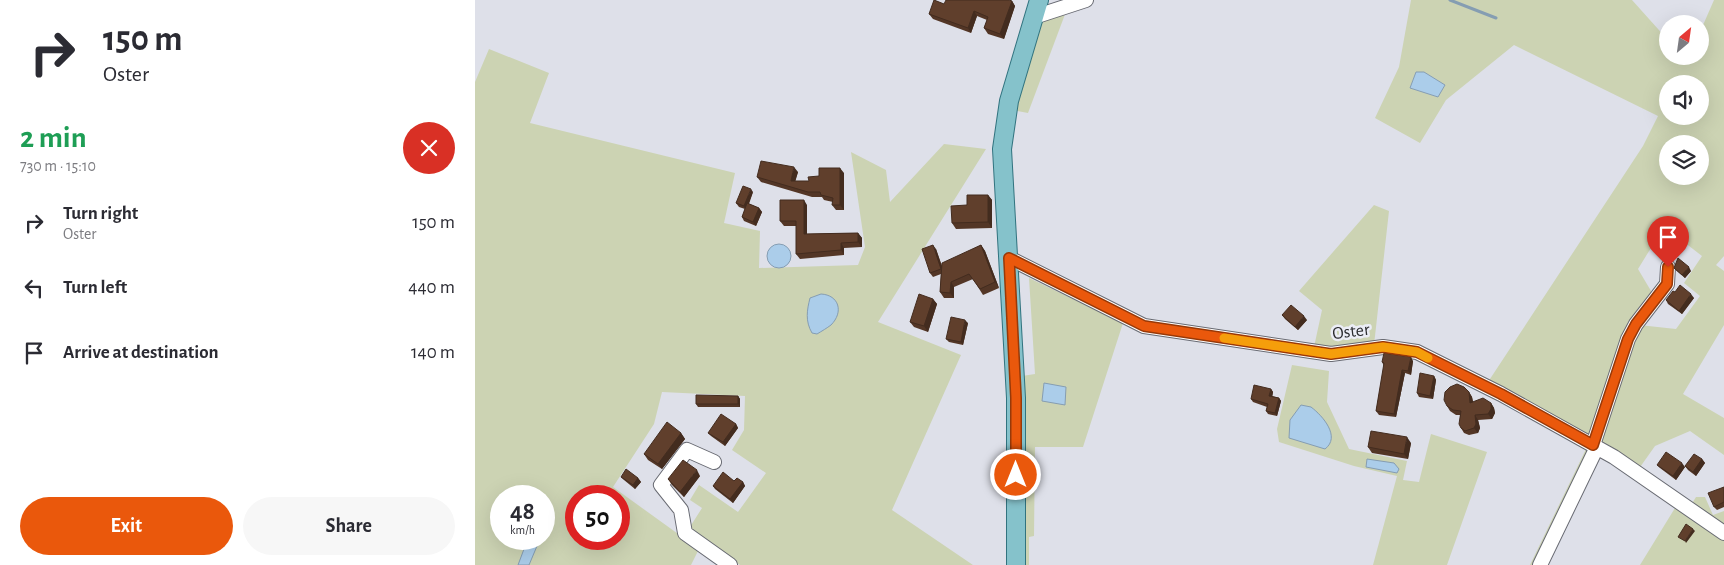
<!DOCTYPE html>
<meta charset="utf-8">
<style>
:root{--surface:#fff;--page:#f7f7f7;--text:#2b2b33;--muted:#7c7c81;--accent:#ea580c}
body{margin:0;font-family:"Alegreya Sans",sans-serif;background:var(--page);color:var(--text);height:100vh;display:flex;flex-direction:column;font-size:19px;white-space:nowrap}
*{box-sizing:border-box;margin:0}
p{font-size:16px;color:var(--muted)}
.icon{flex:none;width:28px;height:28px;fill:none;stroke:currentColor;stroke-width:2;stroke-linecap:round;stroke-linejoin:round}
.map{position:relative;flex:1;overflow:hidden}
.drawer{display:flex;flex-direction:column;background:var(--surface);width:475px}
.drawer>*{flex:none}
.banner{background:#fff;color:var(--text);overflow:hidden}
.needle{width:32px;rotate:29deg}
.tools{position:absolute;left:1184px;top:15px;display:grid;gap:10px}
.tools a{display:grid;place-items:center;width:50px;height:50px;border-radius:50%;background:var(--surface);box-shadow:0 5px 20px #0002;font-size:25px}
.speed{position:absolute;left:15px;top:485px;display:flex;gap:10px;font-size:25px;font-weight:700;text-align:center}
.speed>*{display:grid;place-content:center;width:65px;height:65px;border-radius:50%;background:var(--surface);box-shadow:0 5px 20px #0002;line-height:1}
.speed small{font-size:12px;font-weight:400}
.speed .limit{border:8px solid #d22;background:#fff;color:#111}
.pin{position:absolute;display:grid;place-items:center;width:42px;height:42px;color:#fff;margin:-51px -21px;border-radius:50% 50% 50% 0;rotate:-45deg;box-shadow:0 0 5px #0007}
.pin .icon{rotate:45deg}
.me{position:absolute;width:55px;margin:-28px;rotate:0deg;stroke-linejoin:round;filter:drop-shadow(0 0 4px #0008)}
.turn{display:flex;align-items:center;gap:18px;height:105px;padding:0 20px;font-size:22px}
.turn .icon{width:65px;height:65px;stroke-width:2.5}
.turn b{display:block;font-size:35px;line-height:42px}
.round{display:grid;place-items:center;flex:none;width:52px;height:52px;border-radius:26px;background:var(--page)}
.overview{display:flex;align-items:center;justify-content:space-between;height:85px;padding:0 20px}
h1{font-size:30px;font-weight:700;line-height:38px;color:#1e9e55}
.cta{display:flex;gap:10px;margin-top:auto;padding:10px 20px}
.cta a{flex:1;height:58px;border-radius:30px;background:var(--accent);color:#fff;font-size:20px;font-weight:700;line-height:58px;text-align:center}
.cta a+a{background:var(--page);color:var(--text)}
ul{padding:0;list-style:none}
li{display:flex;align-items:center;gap:15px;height:65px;padding:0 20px}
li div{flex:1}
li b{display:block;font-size:19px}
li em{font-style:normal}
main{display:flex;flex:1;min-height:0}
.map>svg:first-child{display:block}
.green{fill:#ccd3b3;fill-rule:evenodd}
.water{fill:#abcdea;stroke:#859db2}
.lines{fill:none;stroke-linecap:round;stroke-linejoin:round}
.stream{stroke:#859db2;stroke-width:3}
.minor-casing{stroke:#686a72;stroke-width:16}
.major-casing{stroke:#31737f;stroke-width:20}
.minor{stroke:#fff;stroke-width:14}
.major{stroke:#85c2cb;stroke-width:18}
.wall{fill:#533626}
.shaded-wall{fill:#432c1f}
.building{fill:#603f2c;stroke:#432c1f}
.route-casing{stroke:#983908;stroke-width:12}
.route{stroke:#ea580c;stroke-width:9}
.slow{stroke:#f59e0b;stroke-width:9}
.labels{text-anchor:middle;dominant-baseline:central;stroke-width:5;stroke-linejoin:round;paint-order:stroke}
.street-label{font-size:18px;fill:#2c2d30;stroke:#ebedf6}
</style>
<main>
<section class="drawer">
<div class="banner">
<div class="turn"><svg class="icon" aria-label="right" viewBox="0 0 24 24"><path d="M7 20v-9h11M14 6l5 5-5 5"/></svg><div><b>150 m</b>Oster</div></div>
</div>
<div class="overview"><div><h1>2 min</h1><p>730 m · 15:10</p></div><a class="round" style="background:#d93025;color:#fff"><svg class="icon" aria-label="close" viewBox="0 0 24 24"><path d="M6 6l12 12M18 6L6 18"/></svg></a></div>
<ul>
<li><svg class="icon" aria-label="right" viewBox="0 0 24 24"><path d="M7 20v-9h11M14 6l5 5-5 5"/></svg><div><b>Turn right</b><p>Oster</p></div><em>150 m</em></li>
<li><svg class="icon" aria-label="left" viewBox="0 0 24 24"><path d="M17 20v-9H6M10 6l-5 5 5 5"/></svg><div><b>Turn left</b></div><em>440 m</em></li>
<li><svg class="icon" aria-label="arrive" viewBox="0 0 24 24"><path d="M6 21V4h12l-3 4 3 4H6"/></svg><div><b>Arrive at destination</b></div><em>140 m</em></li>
</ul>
<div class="cta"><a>Exit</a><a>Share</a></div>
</section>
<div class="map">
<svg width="1249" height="565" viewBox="0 0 1249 565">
<rect width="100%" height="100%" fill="#dee0e9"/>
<path class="green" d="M936,0H1157L1192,39V56H1209L1212,60L1214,56H1225V32L1239,0H1249V256L1241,265L1249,271V325L1208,394L1249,418V455L1215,431L1180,446L1163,470L1123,442L1156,341L1164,325L1201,329L1225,296L1209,283L1227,256L1196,232L1179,243L1163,269L1179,296L1160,322L1151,339L1117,440L1013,382L1168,146L1183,116L1039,45L971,100L945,143L900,118L924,67ZM941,72H949L970,85L963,97L935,88ZM1192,84H1225V116H1192ZM1192,144H1225V176H1192Z
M592,9L553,113L537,110L564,19Z
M14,49L74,73L55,123L260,173L249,223L285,231L284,268L383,265L390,247L376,152L411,170L415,202L469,144L511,149L403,322L486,355L417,510L498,565H265L213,530L227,508L215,500L224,485L263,512L291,473L257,450L269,430L270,396L187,392L179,424L138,487L224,549L216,565H0V82ZM26,496H69V539H26ZM101,496H144V539H101Z
M899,205L914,211L899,345L856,350L839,347L847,310L824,291Z
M554,278L648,323L608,447H560L559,536L554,537V565H547V376L560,374Z
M817,365L854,371L852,402L874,449L932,461L928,480L944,482L956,434L1012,452L972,565H898L922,476L879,466L804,442L802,429Z
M1111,449L1116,451L1061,565H1055Z
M1221,497H1230L1238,515L1249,511V528L1216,505Z
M1200,508L1249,541V565H1165Z"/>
<path class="water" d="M941,72H949L970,85L963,97L935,88Z
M292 256a12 12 0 1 1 24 0a12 12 0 1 1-24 0Z
M346,294C364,295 369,312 356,325C352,328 347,331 342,334L337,333C330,321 332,310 335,298Z
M569,383L591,387L590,405L567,401Z
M826,405L836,407C848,416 866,437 850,449L814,438L815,420Z
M892,459L919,463L924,469L922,473L891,467Z
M52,541L61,544L62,546L54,565H43Z"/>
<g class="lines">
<path class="stream" d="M975,0L1021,18"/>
<g class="minor-casing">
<path id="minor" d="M559,17L611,0
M534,258L669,326L856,354L908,347L942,352L1026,394L1139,457L1249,533
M1118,445L1153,339L1161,324L1192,284L1193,267
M239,462L212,450L186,485L206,510L210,533L255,565
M1065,565L1122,447"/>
</g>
<g class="major-casing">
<path id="major" d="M541,565V398L527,149L534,101L564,0"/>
</g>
<use href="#minor" class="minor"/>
<use href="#major" class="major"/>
</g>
<path class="wall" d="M537,1L540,6L529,39L513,34L509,28L512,20L502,16L496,33L458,19L454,14L469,4Z
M323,172L320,181H334L344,176L369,173V210H361L357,205L358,202L349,200L347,197H337L286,182L282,177Z
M278,192L274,204L284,208L287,212L281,226L269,221L267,217L270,209L264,207L261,203Z
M513,195L517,200V228L481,229L477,223L492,205Z
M332,205V234L383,233L387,238V247L369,248V255L325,259L321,254V226H309L305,221Z
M506,245L510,251L524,288L508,295L498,279L479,287V298H469L465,292L466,274L458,277L455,273L461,249L467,266Z
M1199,268L1216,271L1210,278L1202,271Z
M1200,292L1219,298L1207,314L1193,304L1191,300Z
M458,299L462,304L453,332L439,327L435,322Z
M807,315L832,320L823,330L810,319Z
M493,323L488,345L474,342L471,339Z
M938,361L936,375L930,373L921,417L904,415L901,411L909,366L907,362Z
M959,376L961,380L958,399L944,397L942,393Z
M796,389L798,392L797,396L804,398L806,401L802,416L793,414L791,411L792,407L778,402L776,399Z
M994,392L997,397L998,402L1016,403L1019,408L1020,413L1017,419L1003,420L1005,428L1003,433L994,435L989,433L986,428L985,415H981L975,411L972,406Z
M263,396L265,399V407H223L221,404Z
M261,424L263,428L250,446L236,436L233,433Z
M206,433L210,439L187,469L173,460L169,454Z
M936,443L933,459L897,453L893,447Z
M1227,459L1230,463L1221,476L1213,470L1210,466Z
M1182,465L1210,467L1201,480L1185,468Z
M225,476L209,497L197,485L193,479Z
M146,477L163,478L166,482L160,489L149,480Z
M259,481L268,482L270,486L258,503L240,489L238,486Z
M1249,487V507L1242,510L1239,507Z"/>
<path class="shaded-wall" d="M537,1L540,6L529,39L525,34Z
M499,11L502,16L496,33L493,28Z
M319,167L323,172L319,186L316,181Z
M365,168L369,173V210L365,205Z
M276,189L278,192L271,210L269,206Z
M513,195L517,200V228L513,222Z
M329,200L332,205V239L329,234Z
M284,208L287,212L281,226L278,222Z
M383,233L387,238V247L383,242Z
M366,243L369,248V255L366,250Z
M458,245L461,249L469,273L466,269Z
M506,245L510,251L524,288L520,282Z
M1214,267L1216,271L1210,278L1207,275Z
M476,282L479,287V298L475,293Z
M1216,294L1219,298L1207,314L1204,311Z
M458,299L462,304L453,332L449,326Z
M829,316L832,320L823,330L820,327Z
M490,320L493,323L488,345L486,342Z
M936,357L938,361L936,375L933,371Z
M927,370L930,373L921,417L919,414Z
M959,376L961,380L958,399L955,396Z
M796,389L798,392L797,399L794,396Z
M994,392L997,397L999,407L995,403Z
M263,396L265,399V407L263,404Z
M804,398L806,401L802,416L800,413Z
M1016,403L1019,408L1020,413L1017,419L1013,414Z
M1000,415L1003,420L1005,428L1003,433L999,428Z
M261,424L263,428L250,446L248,442Z
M206,433L210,439L187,469L183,464Z
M932,437L936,443L933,459L929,454Z
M1227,459L1230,463L1221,476L1218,472Z
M1207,463L1210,467L1201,480L1198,476Z
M222,470L225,476L209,497L205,492Z
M163,478L166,482L160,489L158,485Z
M268,482L270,486L258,503L255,499Z
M1218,529L1220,531L1211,543L1210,541Z"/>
<path class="building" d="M459,0L469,4L471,0H534L537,1L525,34L509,28L513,17L499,11L493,28L454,14Z
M286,161L319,167L316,181H334L333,177L344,176V168H365V205H357L358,198L346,195L345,192H333L282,177Z
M268,186L276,189L269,206L261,203Z
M492,195H513V222L477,223L476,206L492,205Z
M305,200H329V234L383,233V242L366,243V250L321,254V221H305Z
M272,203L284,208L278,222L267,217Z
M458,245L466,269L455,273L447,249Z
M506,245L520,282L505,289L494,274L476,282L475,293L465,292L467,263Z
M1203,258L1214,267L1207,275L1199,268Z
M1205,285L1216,294L1204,311L1191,300L1198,291L1200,292Z
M444,294L458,299L449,326L435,322Z
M816,305L829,316L820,327L807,315Z
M476,317L490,320L486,342L471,339Z
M909,353L936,357L933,371L927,370L919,414L901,411L909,363L907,362Z
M945,373L959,376L955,396L942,393Z
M982,384L989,387L994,392L995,403L1008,398L1016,403V409L1013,414L1000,415L1001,424L999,428L990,431L986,428L984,424L986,411L978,410L972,406L969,400L970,392L975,387Z
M779,385L796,389L794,396L804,398L800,413L791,411L793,404L776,399Z
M221,395L263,396V404H221Z
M246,414L261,424L248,442L233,433Z
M192,422L206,433L183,464L169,454Z
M896,431L932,437L929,454L893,447Z
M1191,452L1207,463L1198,476L1182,465Z
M1219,454L1227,459L1218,472L1210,466Z
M208,460L222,470L205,492L193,479Z
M151,469L163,478L158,485L146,477Z
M248,472L259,481L262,478L268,482L255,499L238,486Z
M1249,487V502L1239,507L1233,493Z
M1211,524L1218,529L1210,541L1203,537Z"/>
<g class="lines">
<g class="route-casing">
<path id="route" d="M541,475V398L534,258L669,326L856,354L908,347L942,352L1026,394L1118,445L1153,339L1161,324L1192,284L1193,267"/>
</g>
<use href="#route" class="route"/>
<path class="slow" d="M749,338L856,354L908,347L942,352L953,358"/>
</g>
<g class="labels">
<g class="street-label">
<text transform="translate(876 332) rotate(-7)">Oster</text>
</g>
</g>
</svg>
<div class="tools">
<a><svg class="needle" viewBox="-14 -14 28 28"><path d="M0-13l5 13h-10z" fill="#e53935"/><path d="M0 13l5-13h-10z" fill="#7c7c81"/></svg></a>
<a><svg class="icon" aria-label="sound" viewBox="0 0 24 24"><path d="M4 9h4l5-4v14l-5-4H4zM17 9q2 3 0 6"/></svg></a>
<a><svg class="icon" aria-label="layers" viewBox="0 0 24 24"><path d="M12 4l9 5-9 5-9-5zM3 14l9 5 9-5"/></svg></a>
</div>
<div class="speed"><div>48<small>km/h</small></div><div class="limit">50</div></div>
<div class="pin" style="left:1193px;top:267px;background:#d93025"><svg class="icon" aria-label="arrive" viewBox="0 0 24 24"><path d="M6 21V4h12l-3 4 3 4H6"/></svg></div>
<svg class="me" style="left:541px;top:475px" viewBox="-20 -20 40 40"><circle r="17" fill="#ea580c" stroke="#fff" stroke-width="3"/><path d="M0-11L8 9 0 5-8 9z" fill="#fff"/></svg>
</div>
</main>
